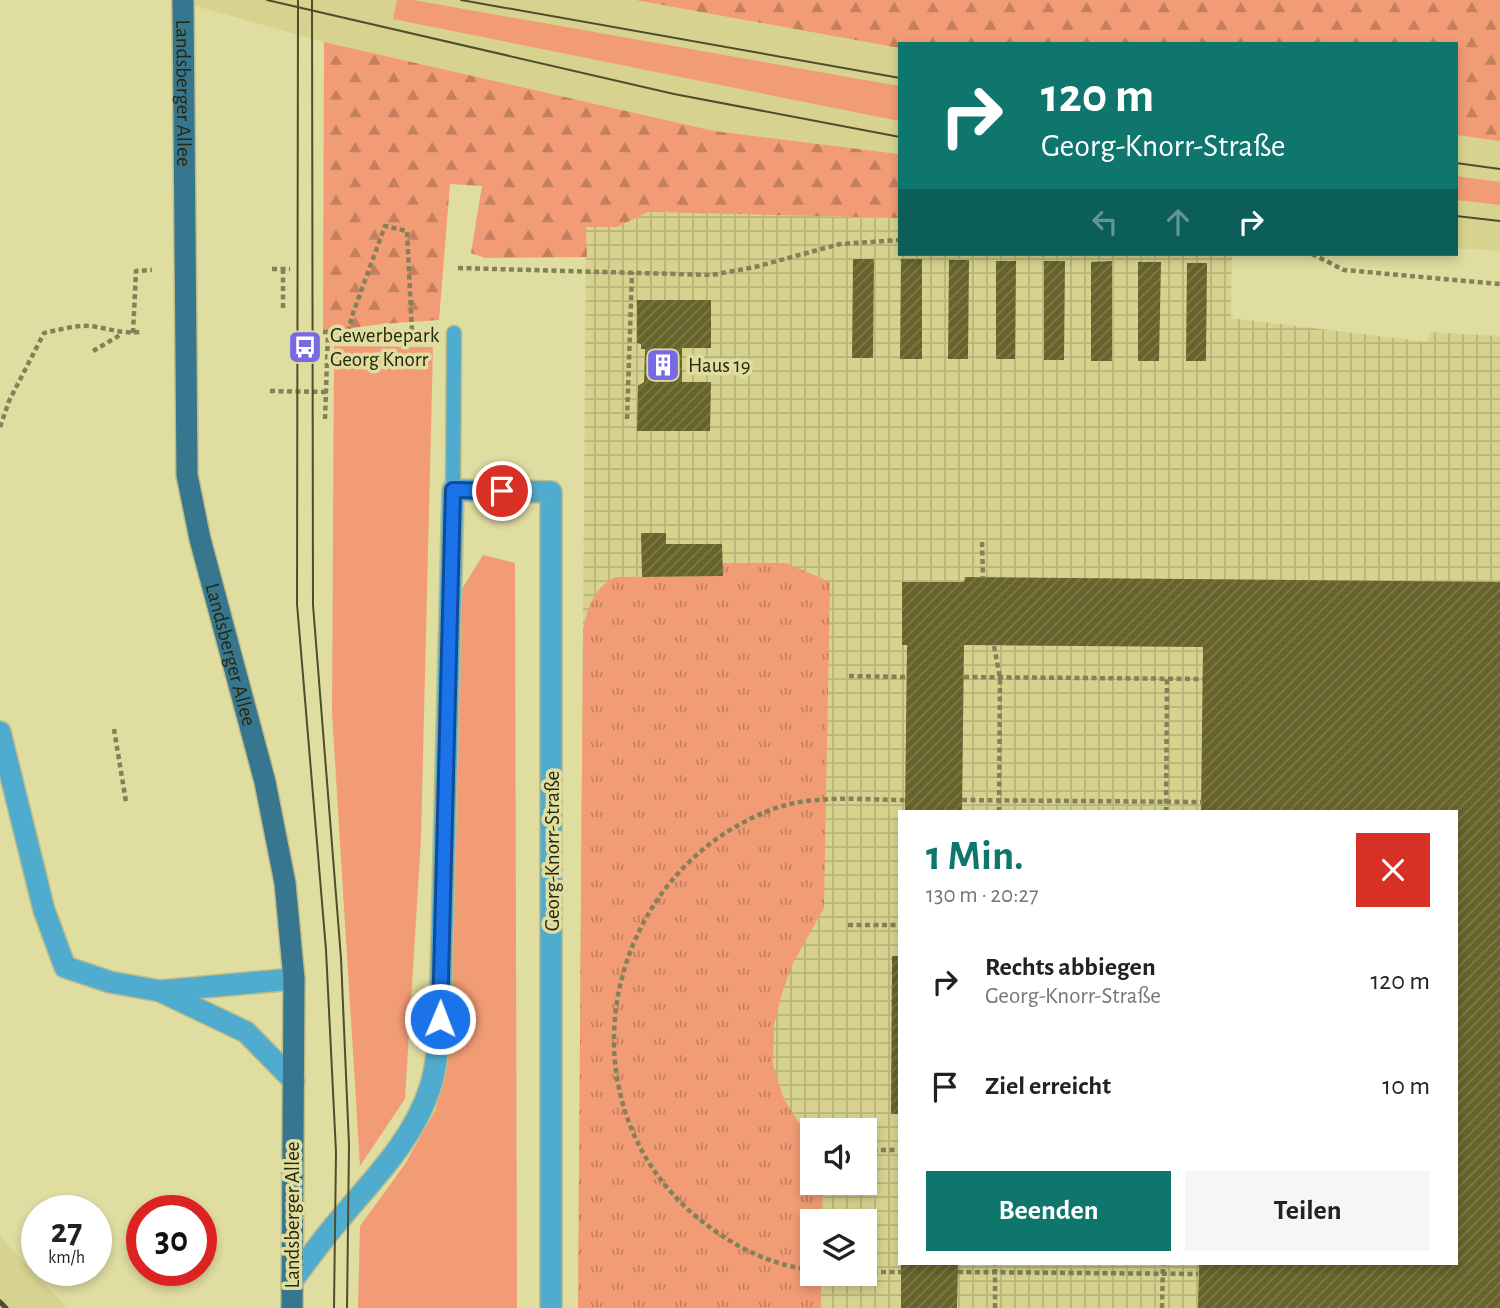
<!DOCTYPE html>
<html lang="de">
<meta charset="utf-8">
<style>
:root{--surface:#fff;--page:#f6f6f6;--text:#222;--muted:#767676;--accent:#0f766e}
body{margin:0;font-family:"Alegreya Sans",sans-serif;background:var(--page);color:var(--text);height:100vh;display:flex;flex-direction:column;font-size:26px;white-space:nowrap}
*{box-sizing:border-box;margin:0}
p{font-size:23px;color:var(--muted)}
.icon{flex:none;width:38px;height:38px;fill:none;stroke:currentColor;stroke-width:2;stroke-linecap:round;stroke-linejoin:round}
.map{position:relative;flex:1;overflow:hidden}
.panel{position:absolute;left:898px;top:810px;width:560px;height:455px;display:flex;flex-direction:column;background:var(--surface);border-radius:0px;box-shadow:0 4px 10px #0003}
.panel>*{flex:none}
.guide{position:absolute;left:898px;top:42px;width:560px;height:214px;border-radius:0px;box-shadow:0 4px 10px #0003;background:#0f766e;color:#fff;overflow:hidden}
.tools{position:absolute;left:800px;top:1118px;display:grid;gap:14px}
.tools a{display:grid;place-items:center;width:77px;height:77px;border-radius:0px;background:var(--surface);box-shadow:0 4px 10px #0003;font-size:35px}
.speed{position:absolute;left:21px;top:1195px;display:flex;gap:14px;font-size:35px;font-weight:700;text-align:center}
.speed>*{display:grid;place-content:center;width:91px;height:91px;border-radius:50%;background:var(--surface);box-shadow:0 4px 10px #0003;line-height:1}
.speed small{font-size:18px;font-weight:400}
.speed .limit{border:10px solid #d22;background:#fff;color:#111}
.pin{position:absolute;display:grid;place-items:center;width:60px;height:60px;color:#fff;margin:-30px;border:4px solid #fff;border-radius:50%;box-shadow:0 2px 7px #0007}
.me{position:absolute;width:77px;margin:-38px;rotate:1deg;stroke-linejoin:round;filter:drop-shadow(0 0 5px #0008)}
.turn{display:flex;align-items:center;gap:24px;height:147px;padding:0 28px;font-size:32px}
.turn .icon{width:91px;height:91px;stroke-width:2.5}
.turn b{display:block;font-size:49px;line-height:60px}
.lanes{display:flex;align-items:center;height:66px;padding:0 28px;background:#0003;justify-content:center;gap:35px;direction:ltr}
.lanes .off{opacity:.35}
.round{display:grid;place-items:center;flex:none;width:74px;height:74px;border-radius:0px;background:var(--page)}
.summary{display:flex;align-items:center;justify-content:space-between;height:119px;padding:0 28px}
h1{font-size:42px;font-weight:700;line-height:52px;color:var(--accent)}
.button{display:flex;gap:14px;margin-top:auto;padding:14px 28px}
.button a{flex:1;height:80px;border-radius:0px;background:var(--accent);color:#fff;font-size:28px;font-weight:700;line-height:80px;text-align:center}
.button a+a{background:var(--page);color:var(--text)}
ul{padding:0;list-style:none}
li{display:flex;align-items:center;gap:21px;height:105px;padding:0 28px}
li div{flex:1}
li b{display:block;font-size:26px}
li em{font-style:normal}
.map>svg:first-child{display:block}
.built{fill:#d7d38f}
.industrial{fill:url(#industrial-grid);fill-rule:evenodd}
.green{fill:#f29c75}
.forest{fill:url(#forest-firs)}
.park{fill:url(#park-tufts)}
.building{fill:url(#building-hatch)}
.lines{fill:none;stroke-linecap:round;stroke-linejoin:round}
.service-casing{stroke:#bfbc87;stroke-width:17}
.minor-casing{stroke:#bfbc87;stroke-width:24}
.primary-casing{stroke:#bfbc87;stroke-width:24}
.path{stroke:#838158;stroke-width:4.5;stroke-dasharray:5 3.5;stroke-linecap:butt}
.service{stroke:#50acce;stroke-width:14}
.minor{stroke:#50acce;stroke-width:21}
.primary{stroke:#36778f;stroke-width:21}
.tram{stroke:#4e4d2d;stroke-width:2}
.rail{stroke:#4e4d2d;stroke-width:5}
.route-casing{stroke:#114b97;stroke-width:18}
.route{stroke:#1a73e8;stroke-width:12}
.labels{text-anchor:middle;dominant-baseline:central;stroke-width:7;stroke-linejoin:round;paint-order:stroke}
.street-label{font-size:21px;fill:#28270f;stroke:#e0dda1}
.poi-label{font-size:21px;fill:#28270f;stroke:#e0dda1;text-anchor:start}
</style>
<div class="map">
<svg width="1500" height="1308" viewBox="0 0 1500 1308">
<defs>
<pattern id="industrial-grid" width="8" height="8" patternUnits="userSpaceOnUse" patternTransform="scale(1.75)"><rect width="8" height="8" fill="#d7d38f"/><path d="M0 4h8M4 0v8" fill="none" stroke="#b9b57a"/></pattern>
<pattern id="forest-firs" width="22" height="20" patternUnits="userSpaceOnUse" patternTransform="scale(1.75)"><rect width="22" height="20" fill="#f29c75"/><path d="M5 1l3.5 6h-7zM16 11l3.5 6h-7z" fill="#c47f5e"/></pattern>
<pattern id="park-tufts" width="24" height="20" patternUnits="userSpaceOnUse" patternTransform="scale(1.75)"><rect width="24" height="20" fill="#f29c75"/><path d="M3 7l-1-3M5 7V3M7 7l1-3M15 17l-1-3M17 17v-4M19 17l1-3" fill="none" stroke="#c47f5e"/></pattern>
<pattern id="building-hatch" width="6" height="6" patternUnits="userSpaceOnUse" patternTransform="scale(1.75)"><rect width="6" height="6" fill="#67632a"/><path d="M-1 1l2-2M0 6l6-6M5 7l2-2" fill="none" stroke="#7d7a4d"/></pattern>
</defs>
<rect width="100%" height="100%" fill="#e0dda1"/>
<path class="built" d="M174,0H635L899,48V154L714,131L324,42Z
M1456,135L1500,141V251L1456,248Z
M0,1236L15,1253L67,1308H0Z"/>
<path class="industrial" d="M648,212L899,218L900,254H1232L1231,318L1427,342L1430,332L1500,336V1308H578L586,227H617ZM900,812H1456V1264H900ZM812,1130H864V1183H812ZM812,1222H864V1274H812Z"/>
<path class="green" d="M397,0H413L899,86V121L393,19Z
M1456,176L1500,182V205L1456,200Z
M334,346L433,347L421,838L405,1099L360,1166L332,713Z
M483,555L515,563L517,1308H358L360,1226L405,1164L436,1109L450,1035L460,592Z"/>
<path class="forest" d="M635,0H1500V141L1456,135V44H900L899,48Z
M324,42L714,131L899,154V218L648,212L617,227H586L587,257L485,258L471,253L482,186L450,184L439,320L382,324L323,332Z"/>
<path class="park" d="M723,563H786L830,582L824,908L793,963L782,993L774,1025L773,1065L784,1099L812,1143V1183H823L822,1221L812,1222V1274H821V1308H578L583,630C587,608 595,586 616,577L722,576Z"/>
<path class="building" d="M853,259H874L873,358H852Z
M901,259H922V359H900Z
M949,260H969L968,359H948Z
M996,261H1016L1015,359H996Z
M1044,261H1065L1064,360H1044Z
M1112,261V361H1091V262Z
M1138,262H1161L1159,361H1138Z
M1187,263H1207L1206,361H1186Z
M637,300H711V348H682V382H711L710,431H637L638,386L644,382L645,349H641V344L637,343Z
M641,533H666V544H722L723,576L642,577Z
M965,577L1500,582V1308H1198L1199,1264H1456V812H1201L1203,647L964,645L962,812H905L907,645H902V582H964Z
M892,956H900V1114H891Z
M901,1264H958L957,1308H901Z"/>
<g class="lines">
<g class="service-casing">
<path id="service" d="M453,490L454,333"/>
</g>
<g class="minor-casing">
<path id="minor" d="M0,732L44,910L65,967L110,982L160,991L294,979
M162,992L246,1032L294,1081
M292,1281C306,1262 320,1243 335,1225C370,1182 412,1143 430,1088C437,1066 438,1042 440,1019L453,490L551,492V1308"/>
</g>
<g class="primary-casing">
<g id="primary">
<path id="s1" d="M183,0L187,475L200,539L265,782L285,883L294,979L292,1308"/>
</g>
</g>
<path class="path" d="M1312,254L1344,270L1500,284
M458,268L712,275L755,267L840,244L900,240
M272,269H290
M283,269V311
M323,332H434
M348,332L352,316L385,226L407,231L412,332
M133,333L136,271L152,270
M93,351L122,334
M270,391L326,392
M325,419L328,333
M627,419L632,272
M0,427L9,401L44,333C59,330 74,325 90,326C107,328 122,334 140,332
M982,542L983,578
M994,646L1000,678L999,812
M849,676L906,677
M964,677L1203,679
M114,729L126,802
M962,800L1202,802
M1166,812L1167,679
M848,925H900
M864,1150H900
M812,1270C769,1265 731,1245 698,1218C555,1100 604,872 773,809C814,794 862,800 905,800
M864,1272H901
M958,1272L1198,1274
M995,1308V1264
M1162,1308L1163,1264"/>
<use href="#service" class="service"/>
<use href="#minor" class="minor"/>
<use href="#primary" class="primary"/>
<path class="tram" d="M267,0L674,94L900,137
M298,0L297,604L326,950L336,1152L334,1308
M312,0L313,605L341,958L349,1145L347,1308
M461,0L900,78
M1456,163L1500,169
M1456,216L1500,221"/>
<path class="rail" d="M0,1302L6,1308"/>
</g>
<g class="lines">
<g class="route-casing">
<path id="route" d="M440,1019L453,490L502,491"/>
</g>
<use href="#route" class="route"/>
</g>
<defs>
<g id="bus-square" transform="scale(1.75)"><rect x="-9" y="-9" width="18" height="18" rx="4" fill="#7869e4" stroke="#e0dda1"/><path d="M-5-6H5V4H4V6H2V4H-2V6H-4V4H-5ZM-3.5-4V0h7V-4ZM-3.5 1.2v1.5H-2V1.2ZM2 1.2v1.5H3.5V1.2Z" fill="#fff"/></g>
<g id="building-square" transform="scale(1.75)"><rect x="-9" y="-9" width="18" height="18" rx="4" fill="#7869e4" stroke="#e0dda1"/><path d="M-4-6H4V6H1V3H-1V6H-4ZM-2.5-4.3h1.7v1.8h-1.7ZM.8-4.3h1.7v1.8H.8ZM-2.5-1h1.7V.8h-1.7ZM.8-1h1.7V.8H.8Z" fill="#fff"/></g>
</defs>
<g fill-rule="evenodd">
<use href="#bus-square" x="305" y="347"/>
<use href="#building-square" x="663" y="365"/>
</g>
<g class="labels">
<g class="street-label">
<text stroke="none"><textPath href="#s1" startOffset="93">Landsberger Allee</textPath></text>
<text stroke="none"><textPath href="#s1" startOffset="660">Landsberger Allee</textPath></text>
<text transform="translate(552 851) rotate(-90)">Georg-Knorr-Straße</text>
<text transform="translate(292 1215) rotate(-90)">Landsberger Allee</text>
</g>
<g class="poi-label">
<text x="330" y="335">Gewerbepark<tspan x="330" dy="24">Georg Knorr</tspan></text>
<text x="688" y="365">Haus 19</text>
</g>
</g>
</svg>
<div class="tools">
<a><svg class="icon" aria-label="sound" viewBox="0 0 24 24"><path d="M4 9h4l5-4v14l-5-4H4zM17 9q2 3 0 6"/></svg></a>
<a><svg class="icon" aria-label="layers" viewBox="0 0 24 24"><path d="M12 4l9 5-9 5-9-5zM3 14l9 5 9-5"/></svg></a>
</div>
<div class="speed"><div>27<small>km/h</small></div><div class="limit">30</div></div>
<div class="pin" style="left:502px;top:491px;background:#d93025"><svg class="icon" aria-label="arrive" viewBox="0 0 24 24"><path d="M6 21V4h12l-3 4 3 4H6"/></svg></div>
<svg class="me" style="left:440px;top:1019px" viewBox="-20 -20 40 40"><circle r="17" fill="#1a73e8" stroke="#fff" stroke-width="3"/><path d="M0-11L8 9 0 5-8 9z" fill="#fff"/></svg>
<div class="guide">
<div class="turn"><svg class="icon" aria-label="right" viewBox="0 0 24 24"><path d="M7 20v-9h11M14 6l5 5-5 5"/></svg><div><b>120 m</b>Georg-Knorr-Straße</div></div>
<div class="lanes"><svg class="icon off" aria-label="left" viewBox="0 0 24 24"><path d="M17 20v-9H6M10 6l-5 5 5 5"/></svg><svg class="icon off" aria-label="ahead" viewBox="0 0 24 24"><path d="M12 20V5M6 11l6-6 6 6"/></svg><svg class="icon" aria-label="right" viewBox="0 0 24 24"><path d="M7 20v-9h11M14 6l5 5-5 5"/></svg></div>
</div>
<section class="panel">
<div class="summary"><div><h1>1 Min.</h1><p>130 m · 20:27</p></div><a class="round" style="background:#d93025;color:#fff"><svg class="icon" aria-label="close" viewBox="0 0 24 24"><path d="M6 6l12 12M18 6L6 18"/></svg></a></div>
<ul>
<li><svg class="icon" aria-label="right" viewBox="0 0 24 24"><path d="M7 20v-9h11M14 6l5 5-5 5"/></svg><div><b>Rechts abbiegen</b><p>Georg-Knorr-Straße</p></div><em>120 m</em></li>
<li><svg class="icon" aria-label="arrive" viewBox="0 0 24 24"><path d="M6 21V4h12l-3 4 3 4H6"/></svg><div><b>Ziel erreicht</b></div><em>10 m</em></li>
</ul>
<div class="button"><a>Beenden</a><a>Teilen</a></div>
</section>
</div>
